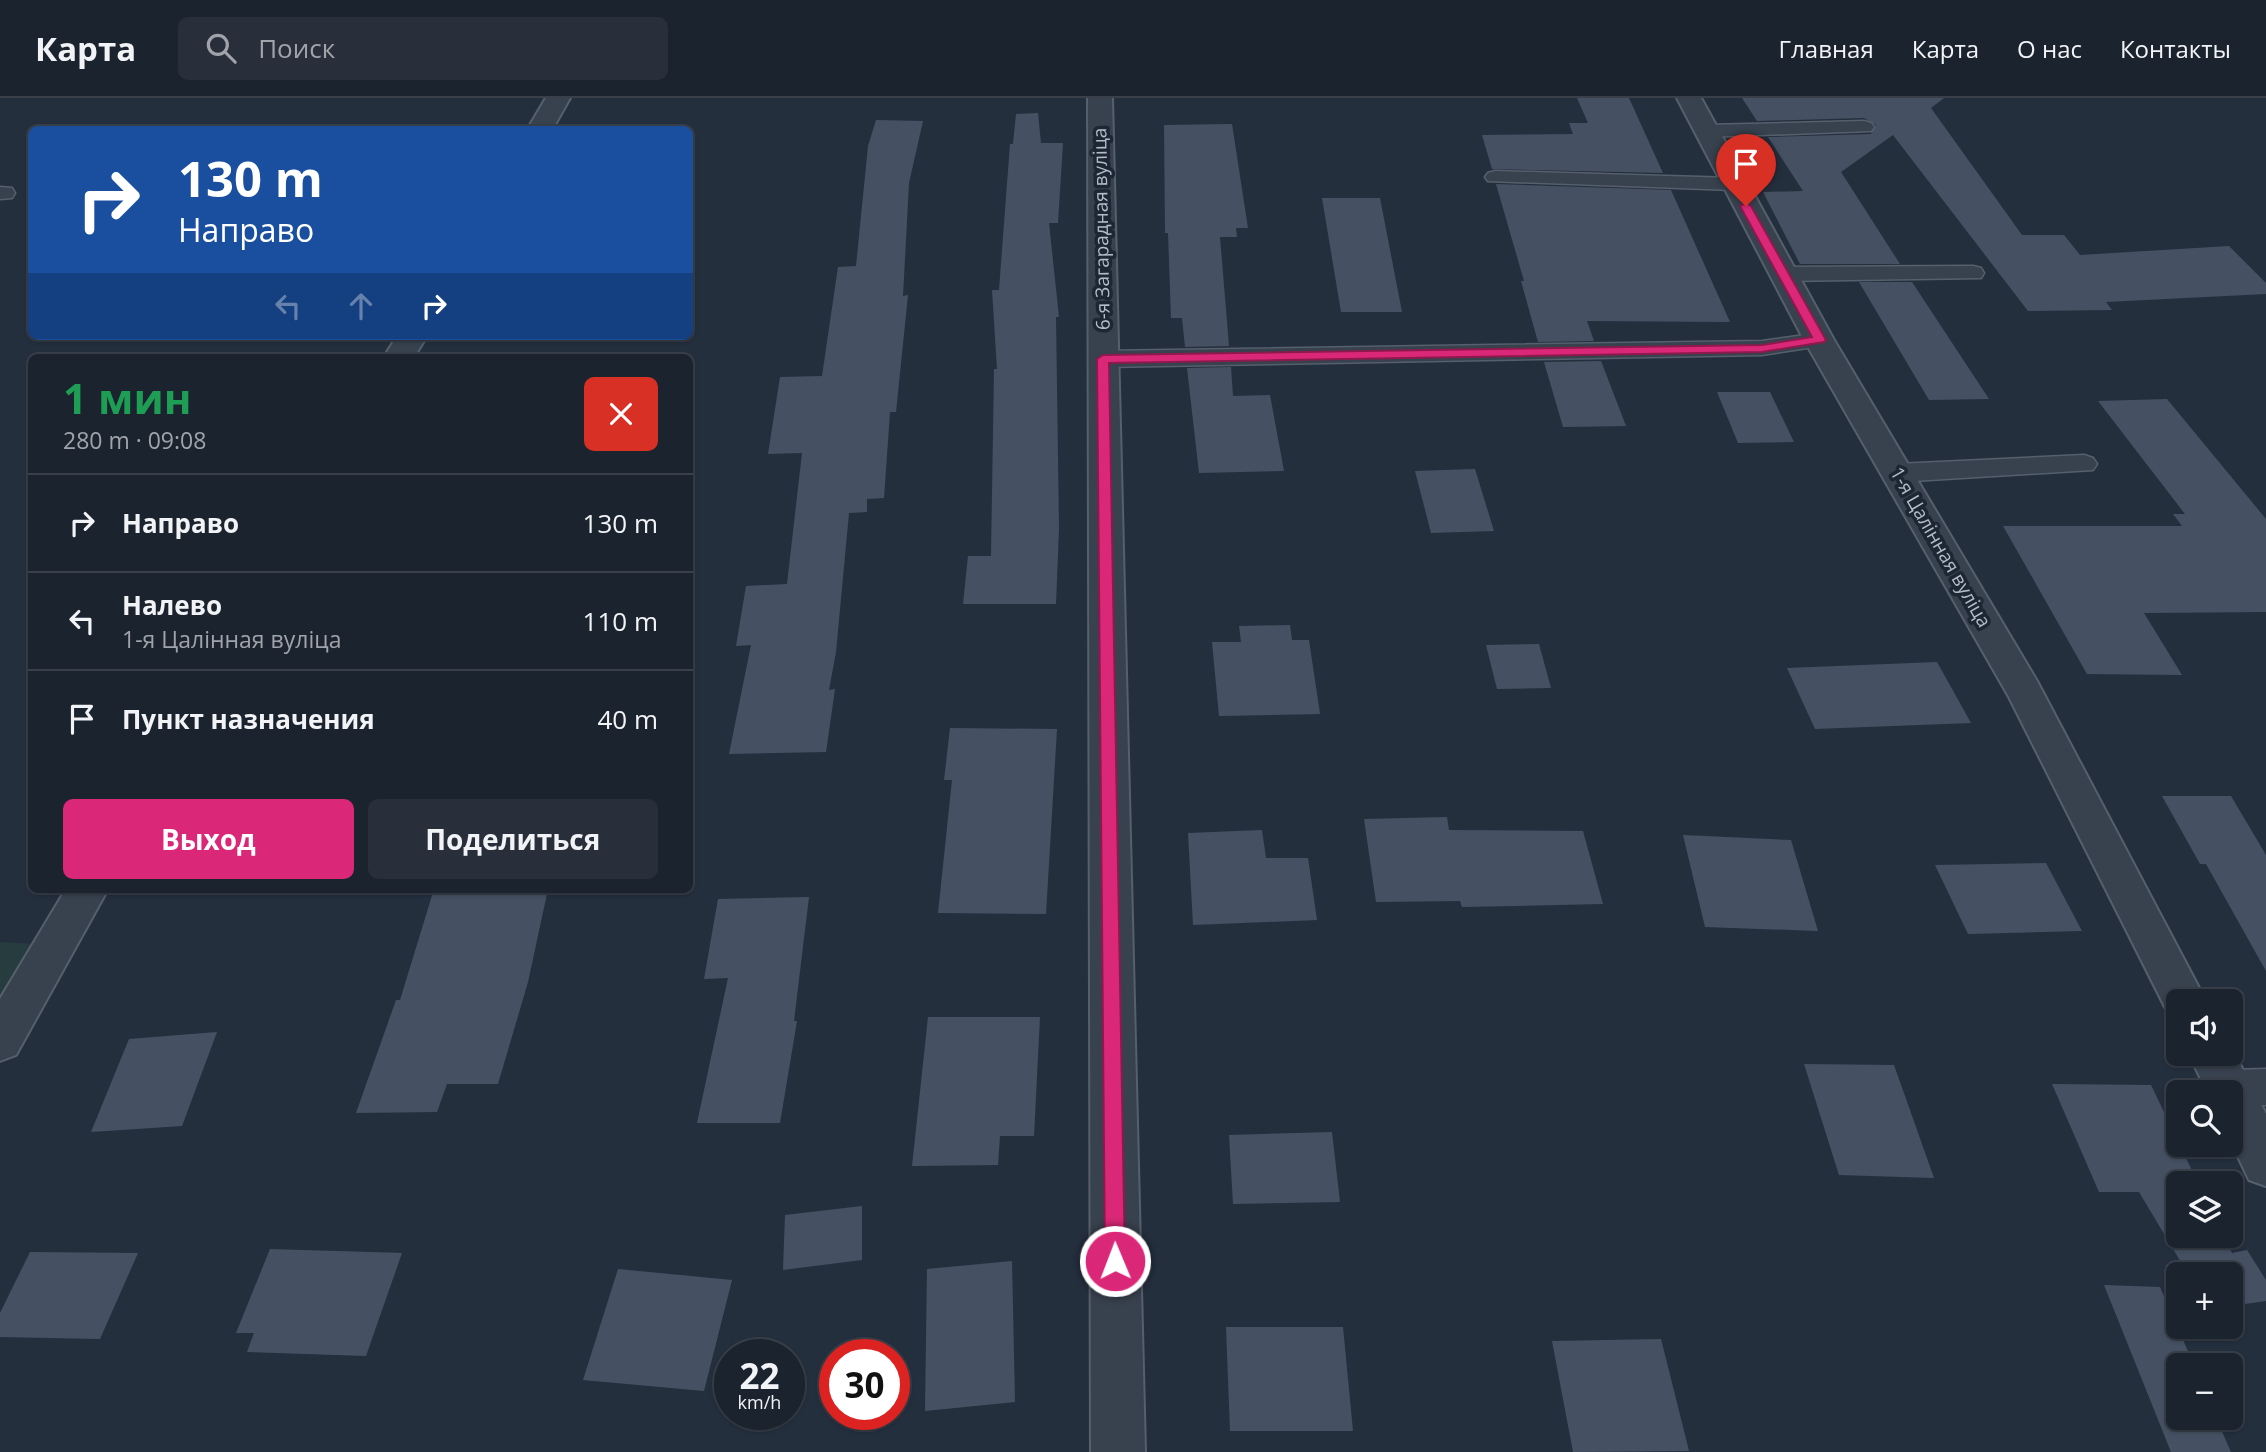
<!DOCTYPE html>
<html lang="ru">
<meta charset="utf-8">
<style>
:root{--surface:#1b232e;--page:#282f3a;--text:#f1f3f6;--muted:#a0a4aa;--line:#39404a;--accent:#db2777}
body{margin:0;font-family:"Open Sans",sans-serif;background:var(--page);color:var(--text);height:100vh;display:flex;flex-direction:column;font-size:26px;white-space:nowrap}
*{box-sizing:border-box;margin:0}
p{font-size:23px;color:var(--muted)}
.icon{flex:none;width:38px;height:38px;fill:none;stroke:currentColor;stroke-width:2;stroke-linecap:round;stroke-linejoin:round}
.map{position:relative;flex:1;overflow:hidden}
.drawer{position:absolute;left:28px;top:256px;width:665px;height:539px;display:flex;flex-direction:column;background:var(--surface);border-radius:10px;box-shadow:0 2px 5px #0004,0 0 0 2px var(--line)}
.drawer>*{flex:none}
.banner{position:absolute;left:28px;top:28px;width:665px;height:214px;border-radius:10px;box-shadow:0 2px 5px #0004,0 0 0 2px var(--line);background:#1a4fa0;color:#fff;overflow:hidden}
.fabs{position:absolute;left:2166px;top:891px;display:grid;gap:14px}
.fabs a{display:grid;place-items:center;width:77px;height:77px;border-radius:10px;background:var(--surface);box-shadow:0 2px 5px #0004,0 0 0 2px var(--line);font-size:35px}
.speed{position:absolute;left:714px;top:1241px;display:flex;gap:14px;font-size:35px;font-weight:700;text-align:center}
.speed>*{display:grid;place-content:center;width:91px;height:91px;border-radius:50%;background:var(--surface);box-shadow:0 2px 5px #0004,0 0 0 2px var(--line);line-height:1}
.speed small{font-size:18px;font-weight:400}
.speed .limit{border:10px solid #d22;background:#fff;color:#111}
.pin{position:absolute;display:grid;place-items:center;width:60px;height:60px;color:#fff;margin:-72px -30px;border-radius:50% 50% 50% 0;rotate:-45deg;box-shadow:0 0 7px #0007}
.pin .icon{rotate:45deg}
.me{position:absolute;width:77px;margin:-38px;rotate:359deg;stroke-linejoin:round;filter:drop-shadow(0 0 5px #0008)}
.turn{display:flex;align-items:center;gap:24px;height:147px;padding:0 35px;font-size:32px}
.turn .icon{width:91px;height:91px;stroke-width:2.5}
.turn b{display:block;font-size:49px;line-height:60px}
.lanes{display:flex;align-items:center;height:66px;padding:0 35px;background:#0003;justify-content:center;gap:35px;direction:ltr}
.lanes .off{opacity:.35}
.round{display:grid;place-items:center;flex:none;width:74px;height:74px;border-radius:10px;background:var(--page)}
.summary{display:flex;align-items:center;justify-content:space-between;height:119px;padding:0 35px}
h1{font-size:42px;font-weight:700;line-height:52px;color:#1e9e55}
.primary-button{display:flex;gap:14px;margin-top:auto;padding:14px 35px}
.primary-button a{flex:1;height:80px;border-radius:10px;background:var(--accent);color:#fff;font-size:28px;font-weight:700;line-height:80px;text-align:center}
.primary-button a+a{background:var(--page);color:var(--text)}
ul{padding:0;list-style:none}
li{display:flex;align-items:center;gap:21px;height:98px;padding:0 35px;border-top:2px solid var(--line)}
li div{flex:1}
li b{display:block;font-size:26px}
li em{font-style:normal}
header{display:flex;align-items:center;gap:42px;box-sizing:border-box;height:98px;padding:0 35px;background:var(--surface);border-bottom:2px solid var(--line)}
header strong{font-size:33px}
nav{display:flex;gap:38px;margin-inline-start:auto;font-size:24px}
.search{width:490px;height:63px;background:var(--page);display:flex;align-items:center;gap:18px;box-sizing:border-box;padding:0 24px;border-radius:10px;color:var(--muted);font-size:26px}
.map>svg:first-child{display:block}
.green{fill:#263c3f}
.building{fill:#455162}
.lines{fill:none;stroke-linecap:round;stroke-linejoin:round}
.service-casing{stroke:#565f6c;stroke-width:3}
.minor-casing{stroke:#565f6c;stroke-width:4}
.service{fill:#38414e;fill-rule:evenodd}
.minor{fill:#38414e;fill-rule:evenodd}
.route{fill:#db2777;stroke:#8e194d;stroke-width:2}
.labels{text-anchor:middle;stroke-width:7;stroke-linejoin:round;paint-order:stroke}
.street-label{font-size:19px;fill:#b4bcc9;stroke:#1d2633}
</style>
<header>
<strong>Карта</strong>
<div class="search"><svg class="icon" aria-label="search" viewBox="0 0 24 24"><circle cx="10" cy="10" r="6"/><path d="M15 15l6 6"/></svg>Поиск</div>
<nav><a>Главная</a><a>Карта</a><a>О нас</a><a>Контакты</a></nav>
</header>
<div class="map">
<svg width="2266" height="1354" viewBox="0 0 2266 1354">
<rect width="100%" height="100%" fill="#242f3e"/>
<path class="green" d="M0 844 36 846 0 905Z"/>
<g class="building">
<path d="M1577 0H1629L1663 75 1492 71 1482 37 1573 36 1569 25H1588Z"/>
<path d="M1742 0H1944L1931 10 2022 137H2064L2080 157 2229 148 2266 185V196L2106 204 2112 212 2028 213 1893 37 1841 74 1900 166H1800L1763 94 1803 93 1768 39 1871 36 1876 27 1864 20 1757 23Z"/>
<path d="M1038 15 1041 45H1063L1058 125H1049L1059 219H1056L1059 430 1056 506H963L968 458H991L994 271H997L992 192H999L1010 46H1013L1016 16Z"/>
<path d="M876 22 923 23 909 85 903 198 908 197 896 314H890L884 400 867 401V414L849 415 836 554 829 592 835 591 826 654 729 656 751 547 736 548 746 488 787 486 802 355 768 356 780 279 822 278 838 169 856 168 868 48Z"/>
<path d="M1232 26 1248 130H1236L1237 139H1220L1229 248 1185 249 1182 220H1171L1168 135H1165L1164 27Z"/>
<path d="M1496 86 1671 92 1730 224 1587 223 1594 243 1538 244 1521 183H1524Z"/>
<path d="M1322 100H1380L1402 214H1341Z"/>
<path d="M1859 184H1912L1989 301 1929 302Z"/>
<path d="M1601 263 1626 328 1563 329 1544 264Z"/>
<path d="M1231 269 1233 298 1270 297 1284 373 1199 375 1187 270Z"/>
<path d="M1717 294H1770L1794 344 1738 345Z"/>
<path d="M2167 301 2266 421V514L2144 515 2182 577 2087 576 2003 428H2182L2173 416H2185L2098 303Z"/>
<path d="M1475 371 1494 433 1431 435 1415 373Z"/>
<path d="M1290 527 1292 542H1309L1320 616 1219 618 1212 544H1241L1239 528Z"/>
<path d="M1539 546 1551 590 1497 591 1486 547Z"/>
<path d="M1937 564 1971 625 1815 631 1787 570Z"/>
<path d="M950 630 1057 631 1046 816 938 815 952 682H944Z"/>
<path d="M2162 698H2231L2266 757V873L2206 766H2200Z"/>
<path d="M1447 719 1449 732 1583 733 1603 806 1462 809 1460 803 1376 804 1364 721Z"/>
<path d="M1262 732 1266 760H1308L1317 822 1193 827 1188 735Z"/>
<path d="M1683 737 1791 742 1818 833 1705 829Z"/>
<path d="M2046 765 2082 833 1968 836 1935 767Z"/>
<path d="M434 791H548L528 884 498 986H447L437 1014 356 1015 396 902H400Z"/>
<path d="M809 799 794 923H797L780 1025H697L728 880 704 881 718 801Z"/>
<path d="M928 919H1040L1034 1038H1000L998 1067 912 1068Z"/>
<path d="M217 934 182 1028 91 1034 129 941Z"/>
<path d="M1804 966 1894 967 1934 1080 1839 1077Z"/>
<path d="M2052 986 2151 987 2198 1085H2179V1138H2223L2232 1155 2247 1152 2266 1182V1203L2231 1208V1176H2188L2139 1094H2099Z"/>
<path d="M1332 1034 1340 1104 1233 1106 1229 1037Z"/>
<path d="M862 1108V1162L783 1172 785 1117Z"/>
<path d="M270 1151 402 1155 366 1258 247 1254 254 1235H236Z"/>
<path d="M30 1154 138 1155 100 1241 0 1239V1215Z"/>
<path d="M1012 1163 1015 1304 925 1313 927 1171Z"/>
<path d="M618 1171 732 1182 704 1293 583 1282Z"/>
<path d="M2104 1187 2160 1189 2194 1267H2179V1320H2216L2231 1354H2171Z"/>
<path d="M1226 1229H1343L1353 1333H1230Z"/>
<path d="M1661 1241 1689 1353 1573 1354 1552 1243Z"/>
</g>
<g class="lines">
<defs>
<g id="service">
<path d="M1864 23 1871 25 1874 29 1871 33 1706 39 1699 37 1696 33 1699 29 1706 27Z"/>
<path d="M1495 73 1733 80 1740 82 1744 86 1740 90 1733 92 1488 83 1485 79 1488 75Z"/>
<path d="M0 89 12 90 15 95 12 100 0 101Z"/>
<path d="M1973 168 1981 170 1984 175 1981 180 1783 183 1775 181 1772 176 1775 171 1783 169Z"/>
<path d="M1819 235 1827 237 1831 242 1827 247 1762 257 1103 269 1094 266 1091 261 1094 256 1103 253 1762 243Z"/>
<path d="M2084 357 2093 360 2097 366 2093 372 1897 384 1888 381 1884 375 1888 369 1897 366Z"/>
<path d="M2266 971V1007L2231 1008V994H2212L2210 990 2216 977 2229 972Z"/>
</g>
<g id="minor">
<path d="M546 0H570L552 32H527Z"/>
<path d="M1088 0H1112L1145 1354H1091Z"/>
<path d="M1677 0H1701L1834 242 2037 583 2206 903H2179V921L2169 917 2009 599 1804 242Z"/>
<path d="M397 238H427L414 259H384Z"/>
<path d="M66 791H108L16 957 0 963V901Z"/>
<path d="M2231 949 2266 1016V1088L2249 1082 2231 1044V994H2207L2189 956H2231Z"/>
</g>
</defs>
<use href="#service" class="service-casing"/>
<use href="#minor" class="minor-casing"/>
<use href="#service" class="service"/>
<use href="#minor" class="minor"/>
</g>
<path class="route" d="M1746 105 1751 108 1826 242 1824 244 1762 254 1109 265 1125 1163 1122 1170 1115 1173 1108 1170 1105 1163 1097 261 1103 257 1762 247 1812 239 1740 108Z"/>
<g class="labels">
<g class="street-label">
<text transform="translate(1101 131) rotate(-91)" y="7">6-я Загарадная вуліца</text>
<text transform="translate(1941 449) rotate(60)" y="7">1-я Цалінная вуліца</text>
</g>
</g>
</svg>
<div class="fabs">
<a><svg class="icon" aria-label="sound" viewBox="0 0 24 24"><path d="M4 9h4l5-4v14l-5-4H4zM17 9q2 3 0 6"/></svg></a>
<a><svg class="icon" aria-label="search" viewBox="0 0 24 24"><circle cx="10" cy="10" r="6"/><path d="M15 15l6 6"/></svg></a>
<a><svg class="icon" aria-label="layers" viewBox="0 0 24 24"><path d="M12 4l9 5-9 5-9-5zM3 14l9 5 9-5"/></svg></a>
<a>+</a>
<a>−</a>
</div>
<div class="speed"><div>22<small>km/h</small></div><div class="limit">30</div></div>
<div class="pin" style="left:1746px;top:108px;background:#d93025"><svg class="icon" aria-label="arrive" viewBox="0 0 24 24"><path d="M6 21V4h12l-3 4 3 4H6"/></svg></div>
<svg class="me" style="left:1115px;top:1163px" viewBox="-20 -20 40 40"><circle r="17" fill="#db2777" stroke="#fff" stroke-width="3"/><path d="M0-11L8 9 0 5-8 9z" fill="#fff"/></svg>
<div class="banner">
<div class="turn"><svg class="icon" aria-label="right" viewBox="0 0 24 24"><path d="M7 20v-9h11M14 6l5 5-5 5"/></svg><div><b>130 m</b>Направо</div></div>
<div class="lanes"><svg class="icon off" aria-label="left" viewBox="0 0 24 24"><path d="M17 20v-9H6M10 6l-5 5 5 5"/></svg><svg class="icon off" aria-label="ahead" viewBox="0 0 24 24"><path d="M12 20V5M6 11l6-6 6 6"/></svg><svg class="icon" aria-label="right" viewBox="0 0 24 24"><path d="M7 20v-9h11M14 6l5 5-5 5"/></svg></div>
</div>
<section class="drawer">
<div class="summary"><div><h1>1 мин</h1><p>280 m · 09:08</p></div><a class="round" style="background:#d93025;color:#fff"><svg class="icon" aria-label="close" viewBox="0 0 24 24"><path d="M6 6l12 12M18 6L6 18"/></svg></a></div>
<ul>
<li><svg class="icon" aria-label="right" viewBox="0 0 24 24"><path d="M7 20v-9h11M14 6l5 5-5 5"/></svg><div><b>Направо</b></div><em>130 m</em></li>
<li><svg class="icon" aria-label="left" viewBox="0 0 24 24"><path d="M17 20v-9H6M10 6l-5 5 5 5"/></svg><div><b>Налево</b><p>1-я Цалінная вуліца</p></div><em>110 m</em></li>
<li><svg class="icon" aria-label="arrive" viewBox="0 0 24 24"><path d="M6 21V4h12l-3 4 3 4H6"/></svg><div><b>Пункт назначения</b></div><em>40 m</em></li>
</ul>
<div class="primary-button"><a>Выход</a><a>Поделиться</a></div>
</section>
</div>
